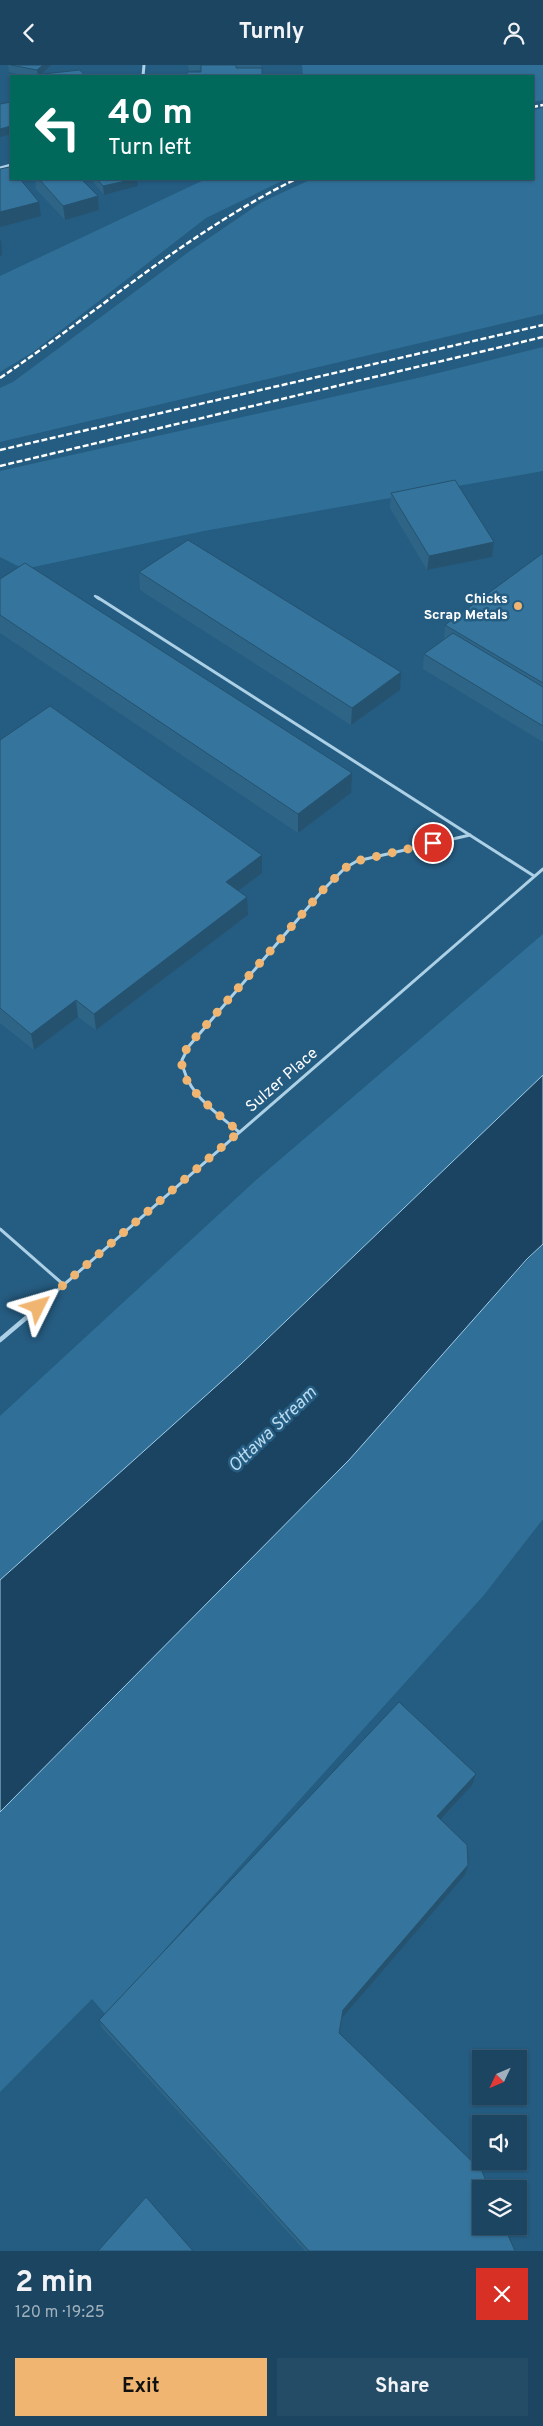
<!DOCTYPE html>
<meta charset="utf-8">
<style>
:root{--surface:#1c4561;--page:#254c67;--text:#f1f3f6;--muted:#a0b1bd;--line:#3a5d76;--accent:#f0b671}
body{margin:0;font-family:Overpass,sans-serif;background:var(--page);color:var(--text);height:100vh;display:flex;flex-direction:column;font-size:19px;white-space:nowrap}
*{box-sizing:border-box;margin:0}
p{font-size:16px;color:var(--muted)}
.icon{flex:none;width:28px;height:28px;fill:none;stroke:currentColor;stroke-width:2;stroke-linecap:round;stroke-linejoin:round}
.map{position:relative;height:2186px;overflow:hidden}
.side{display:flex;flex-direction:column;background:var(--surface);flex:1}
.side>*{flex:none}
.banner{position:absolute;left:10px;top:10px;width:524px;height:105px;border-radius:0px;box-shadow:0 1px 4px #0004,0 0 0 1px var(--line);background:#00695c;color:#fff;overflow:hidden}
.needle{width:32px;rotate:226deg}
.tools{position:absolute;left:472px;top:1985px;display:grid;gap:10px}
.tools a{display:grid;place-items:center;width:55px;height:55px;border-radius:0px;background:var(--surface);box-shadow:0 1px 4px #0004,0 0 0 1px var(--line);font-size:25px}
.pin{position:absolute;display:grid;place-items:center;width:42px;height:42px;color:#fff;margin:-21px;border:2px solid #fff;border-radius:50%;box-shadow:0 1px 5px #0007}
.me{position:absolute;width:55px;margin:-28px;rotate:50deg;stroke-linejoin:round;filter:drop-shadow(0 0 4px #0008)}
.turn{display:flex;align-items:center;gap:18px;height:105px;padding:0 15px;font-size:22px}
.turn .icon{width:65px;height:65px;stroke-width:2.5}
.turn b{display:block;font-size:35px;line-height:42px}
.round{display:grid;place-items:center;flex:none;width:52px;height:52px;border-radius:0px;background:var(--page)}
.summary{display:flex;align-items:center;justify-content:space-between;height:85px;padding:0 15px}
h1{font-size:30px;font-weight:700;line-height:38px}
.button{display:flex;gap:10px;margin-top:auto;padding:10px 15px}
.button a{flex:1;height:58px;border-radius:0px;background:var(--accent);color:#111;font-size:20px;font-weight:700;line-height:58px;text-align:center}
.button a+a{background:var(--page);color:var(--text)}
header{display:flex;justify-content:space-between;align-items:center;height:65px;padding:0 15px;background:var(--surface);font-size:22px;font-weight:700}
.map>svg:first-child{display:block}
.green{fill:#307098}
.water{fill:#1a4461;stroke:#a1cde7}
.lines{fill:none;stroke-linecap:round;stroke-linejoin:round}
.lane-far2{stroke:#acd0e6;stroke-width:2.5}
.lane-far1{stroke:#acd0e6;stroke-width:3}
.lane{stroke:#acd0e6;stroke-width:4.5}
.street{stroke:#acd0e6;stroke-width:3}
.rail{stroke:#fff;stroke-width:2.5;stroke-dasharray:6 2.5;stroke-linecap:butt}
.wall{fill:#2e6587}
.shaded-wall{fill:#25526e}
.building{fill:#35759d;stroke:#25526e}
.route{stroke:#f0b671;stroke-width:9;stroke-dasharray:0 16.2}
.poi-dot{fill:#f0b671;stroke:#255c81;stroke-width:2}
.labels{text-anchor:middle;stroke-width:5;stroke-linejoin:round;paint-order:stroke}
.far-poi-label{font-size:14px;font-weight:bold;fill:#fff;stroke:#255c81;text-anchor:end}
.street-label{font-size:16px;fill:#fff;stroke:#255c81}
.water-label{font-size:18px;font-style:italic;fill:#b8daee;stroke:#255c81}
</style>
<header><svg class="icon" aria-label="back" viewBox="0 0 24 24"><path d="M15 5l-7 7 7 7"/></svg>Turnly<svg class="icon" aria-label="person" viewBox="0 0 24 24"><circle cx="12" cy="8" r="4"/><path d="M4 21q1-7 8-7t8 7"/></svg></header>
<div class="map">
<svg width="543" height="2186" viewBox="0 0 543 2186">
<rect width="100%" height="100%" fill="#255c81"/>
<g class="green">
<path d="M302 0H543V35L533 37 532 11H303Z"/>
<path d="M543 43V249L0 377V323L13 317 190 186 262 137 312 114H532L533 45Z"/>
<path d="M206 114H286L206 153 33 287 0 307V211Z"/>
<path d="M543 282V406L204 466 24 504 0 492V406L422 312Z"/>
<path d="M543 869V1010L241 1299 0 1515V1351L255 1116Z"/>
<path d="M543 1179V1454L484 1530 106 1950 92 1934 0 2027V1747L116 1631Z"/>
</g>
<path class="water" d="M543 1010V1179L527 1194 349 1395 0 1747V1515L241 1299Z"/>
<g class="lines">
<path class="lane-far2" d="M95 531 99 534"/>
<g class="lane-far1">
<path d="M97 532 534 811"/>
<path d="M239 1067C216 1047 185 1028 182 995L189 981 323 825 345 803 357 796 470 770"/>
<path d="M0 1164 64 1220"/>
<path d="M37 1243 543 804"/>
</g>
<path class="lane" d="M0 1275 39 1242"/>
<g class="street">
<path d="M143 11 144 0"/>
<path d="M0 103 11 100"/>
</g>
<g class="rail">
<path d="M532 42 543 40"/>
<path d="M0 313C99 246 188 167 296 114"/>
<path d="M0 385 543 260"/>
<path d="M0 401 543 272"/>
</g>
</g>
<g class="wall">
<path d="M8 0H51L42 9 26 11 9 7Z"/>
<path d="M188 0H261L262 11 201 7V5L189 6Z"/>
<path d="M35 114H81L98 131 99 145 65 155 36 124Z"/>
<path d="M91 114H137L138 121 104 130Z"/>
<path d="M391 428 494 477 492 492 427 505 390 443Z"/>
<path d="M543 488V677L423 604 424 589 444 575 445 560Z"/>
<path d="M139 507 400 625 351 660 140 525Z"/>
<path d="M0 514 351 728 298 768 0 568Z"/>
<path d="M0 675 262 808 238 826 248 850 96 965 78 952 34 985 0 958Z"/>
<path d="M472 1720 441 1755 468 1800 465 1810 342 1953 339 1968 515 2186H305L102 1963 99 1955Z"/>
</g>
<g class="shaded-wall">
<path d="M43 0H51L40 11H38L37 5Z"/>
<path d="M11 61V69L0 72V64Z"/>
<path d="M135 114H137L138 121 104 130 103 121Z"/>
<path d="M98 131 99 145 65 155 63 141Z"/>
<path d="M39 137 41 151 0 162V147Z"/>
<path d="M1 175 2 190 0 191V176Z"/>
<path d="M494 477 492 492 427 505 429 491Z"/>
<path d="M401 607 400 625 351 660 352 643Z"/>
<path d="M352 708 351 728 298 768V749Z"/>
<path d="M262 790V808L226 835V817Z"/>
<path d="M247 832 248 850 96 965 94 949Z"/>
<path d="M76 935 78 952 34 985 31 969Z"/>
<path d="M476 1709 472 1720 434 1762 437 1751Z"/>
<path d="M468 1800 465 1810 342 1953 343 1945Z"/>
</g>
<g class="building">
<path d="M11 0H43L37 5Z"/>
<path d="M201 0H236V3H262V11H187V7H201Z"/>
<path d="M80 5 85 11H25Z"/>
<path d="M11 37V61L0 64V39Z"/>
<path d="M9 102 11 104V114H20L39 137 0 147V104Z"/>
<path d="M39 114H81L98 131 63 141Z"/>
<path d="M97 114H135L103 121Z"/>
<path d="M455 415 494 477 429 491 391 428Z"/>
<path d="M188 475 401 607 352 643 139 507Z"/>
<path d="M543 488V618L445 560Z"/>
<path d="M25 498 352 708 298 749 0 550V514Z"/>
<path d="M453 568 543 622V661L424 589Z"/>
<path d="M50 641 262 790 226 817 247 832 94 949 76 935 31 969 0 943V675Z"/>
<path d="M399 1637 476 1709 437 1751 467 1780 468 1800 343 1945 339 1968 482 2106 489 2124H481V2161H504L515 2186H309L99 1955Z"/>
<path d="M146 2132 193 2186H98Z"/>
</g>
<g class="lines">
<path class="route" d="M38 1242 239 1067C221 1050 179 1023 182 995 183 991 186 985 188 981L323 825 345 803 357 796 433 778"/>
</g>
<circle class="poi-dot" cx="518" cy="541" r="5"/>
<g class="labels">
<g class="far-poi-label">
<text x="508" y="538">Chicks<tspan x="508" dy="16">Scrap Metals</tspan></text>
</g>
<g class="street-label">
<text transform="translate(281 1014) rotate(-41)" y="6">Sulzer Place</text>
</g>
<g class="water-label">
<text transform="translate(272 1364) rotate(-44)" y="6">Ottawa Stream</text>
</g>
</g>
</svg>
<div class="tools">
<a><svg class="needle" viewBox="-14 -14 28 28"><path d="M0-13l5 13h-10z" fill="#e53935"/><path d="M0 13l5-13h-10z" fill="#a0b1bd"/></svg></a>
<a><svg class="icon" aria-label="sound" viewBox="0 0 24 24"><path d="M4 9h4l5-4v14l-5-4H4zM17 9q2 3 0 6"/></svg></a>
<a><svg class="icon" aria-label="layers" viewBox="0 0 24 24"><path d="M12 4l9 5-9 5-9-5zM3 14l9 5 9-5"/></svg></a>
</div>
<div class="pin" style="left:433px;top:778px;background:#d93025"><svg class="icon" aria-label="arrive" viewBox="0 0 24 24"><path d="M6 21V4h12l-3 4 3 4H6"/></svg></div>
<svg class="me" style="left:38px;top:1242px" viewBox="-20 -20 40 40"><path d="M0-17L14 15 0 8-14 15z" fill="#f0b671" stroke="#fff" stroke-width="4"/></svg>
<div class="banner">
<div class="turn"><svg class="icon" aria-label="left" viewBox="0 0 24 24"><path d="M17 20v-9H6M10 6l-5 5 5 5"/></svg><div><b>40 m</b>Turn left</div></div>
</div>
</div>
<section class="side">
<div class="summary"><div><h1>2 min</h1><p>120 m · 19:25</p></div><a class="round" style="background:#d93025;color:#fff"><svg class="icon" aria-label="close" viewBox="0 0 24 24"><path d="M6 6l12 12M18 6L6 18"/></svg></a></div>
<div class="button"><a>Exit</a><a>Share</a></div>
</section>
